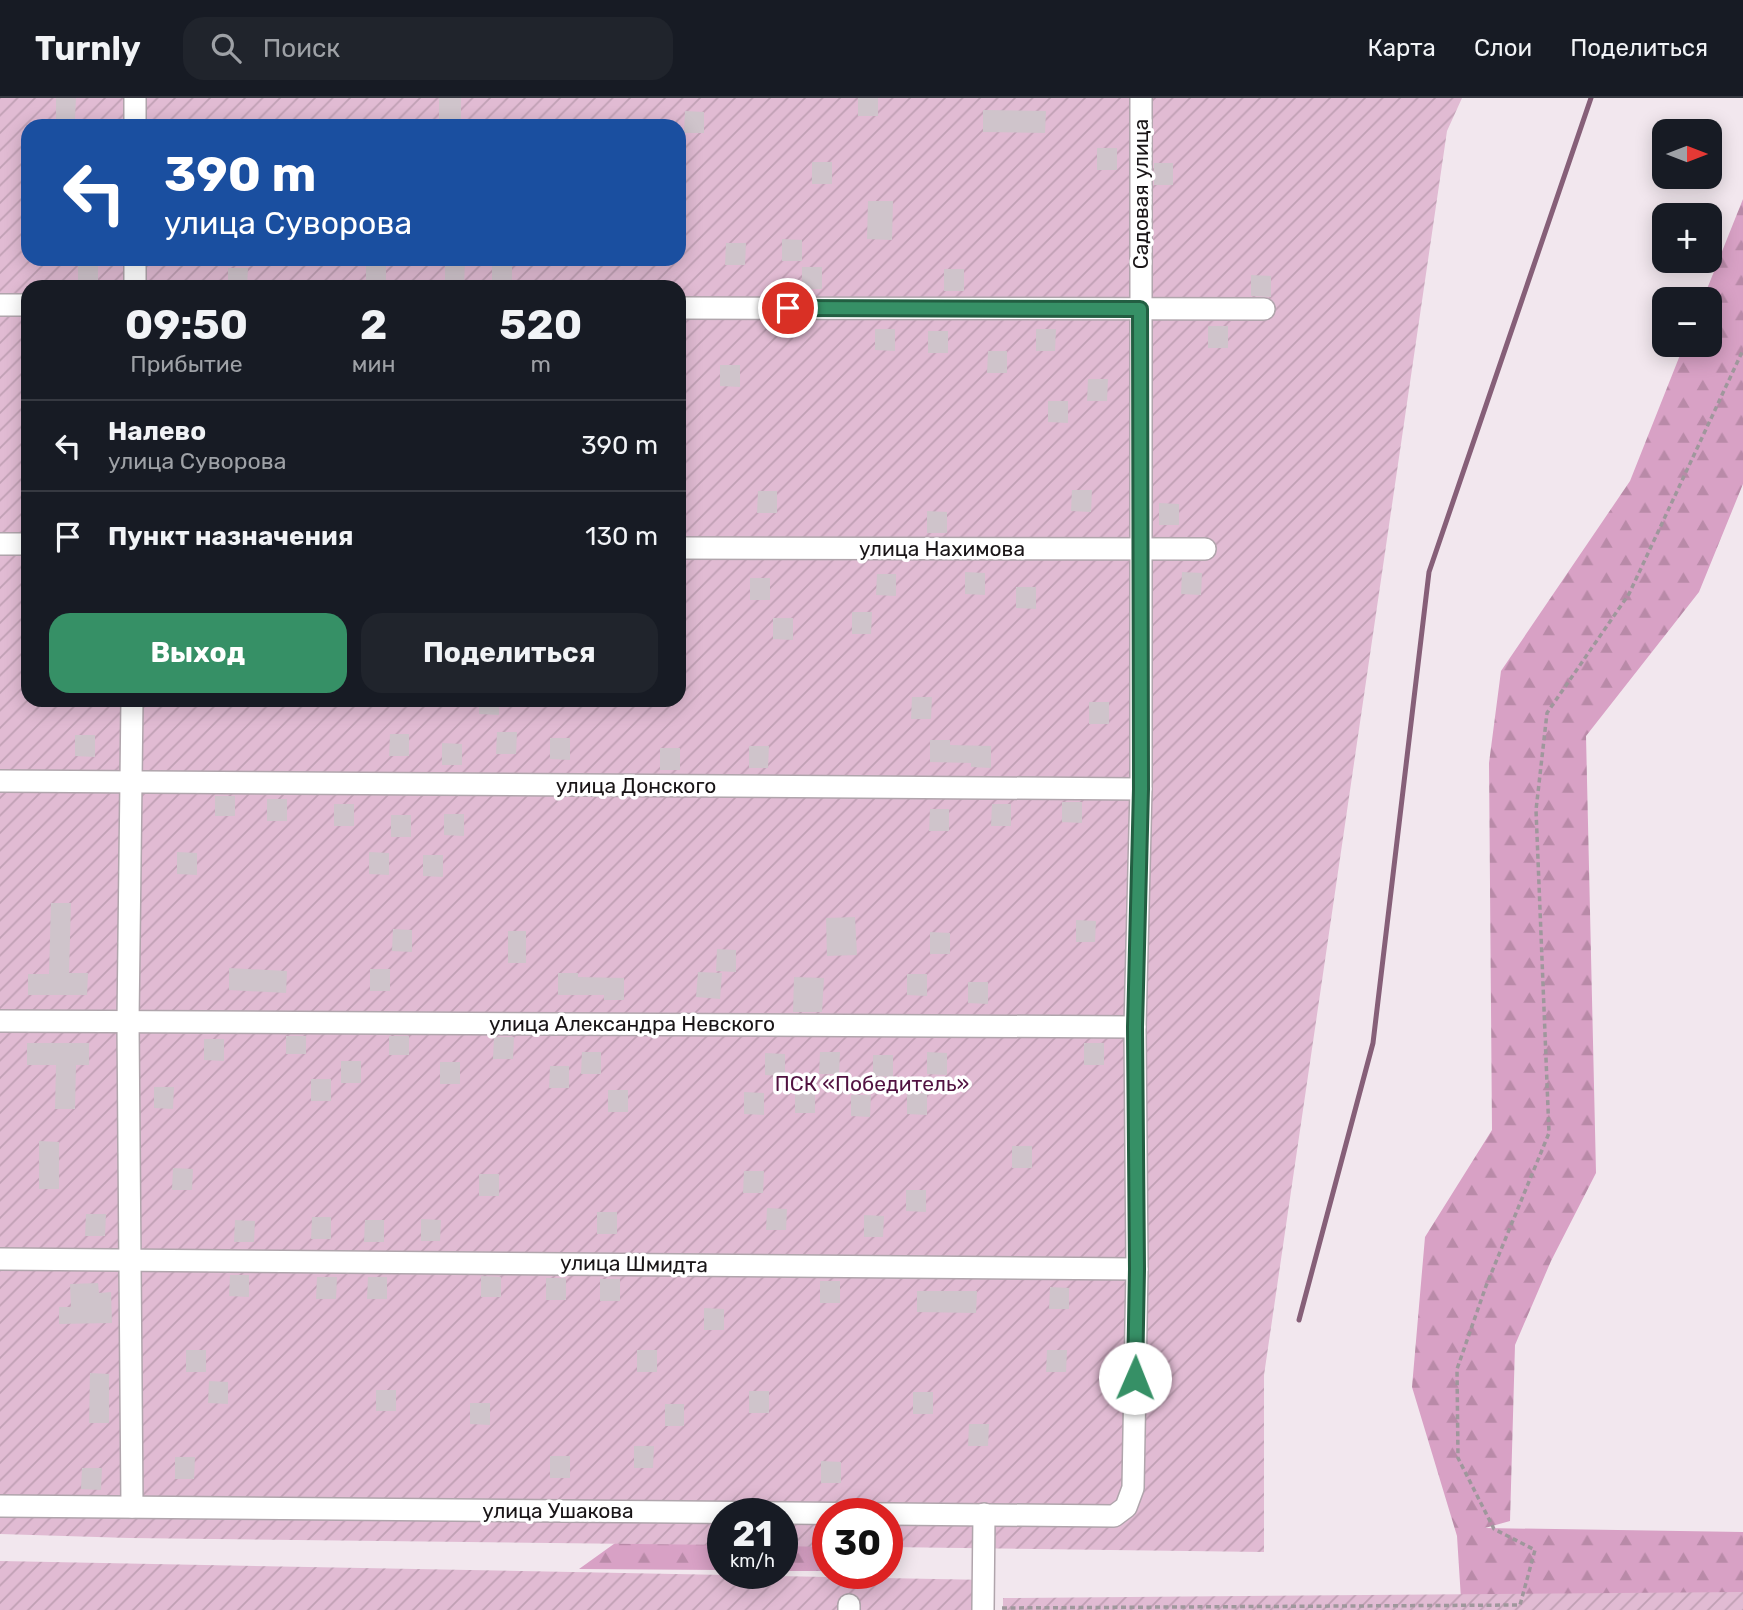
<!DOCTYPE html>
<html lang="ru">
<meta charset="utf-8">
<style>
:root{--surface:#171b24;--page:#20242c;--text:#f1f3f6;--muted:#9ea1a6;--line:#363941;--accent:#369066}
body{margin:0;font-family:Rubik,sans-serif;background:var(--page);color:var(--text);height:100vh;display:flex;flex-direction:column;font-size:26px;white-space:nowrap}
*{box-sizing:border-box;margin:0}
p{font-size:23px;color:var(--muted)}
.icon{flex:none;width:38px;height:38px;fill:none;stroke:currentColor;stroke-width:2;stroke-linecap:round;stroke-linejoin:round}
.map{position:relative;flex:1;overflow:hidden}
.details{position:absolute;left:21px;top:182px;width:665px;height:427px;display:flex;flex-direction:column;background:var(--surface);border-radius:21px;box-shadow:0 4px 18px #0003}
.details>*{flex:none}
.top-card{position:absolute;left:21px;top:21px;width:665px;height:147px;border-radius:21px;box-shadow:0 4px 18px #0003;background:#1a4fa0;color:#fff;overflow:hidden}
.needle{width:46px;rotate:90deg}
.fabs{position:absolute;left:1652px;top:21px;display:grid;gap:14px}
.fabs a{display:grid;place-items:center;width:70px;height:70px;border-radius:14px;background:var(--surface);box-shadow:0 4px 18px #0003;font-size:35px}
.speed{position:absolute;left:707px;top:1400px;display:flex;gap:14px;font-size:35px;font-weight:700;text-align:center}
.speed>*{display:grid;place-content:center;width:91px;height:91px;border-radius:50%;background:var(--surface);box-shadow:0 4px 18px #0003;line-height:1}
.speed small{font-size:18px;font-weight:400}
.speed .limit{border:10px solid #d22;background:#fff;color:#111}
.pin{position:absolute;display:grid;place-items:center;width:60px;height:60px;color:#fff;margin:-30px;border:4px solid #fff;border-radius:50%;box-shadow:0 2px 7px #0007}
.me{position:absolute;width:77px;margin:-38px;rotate:1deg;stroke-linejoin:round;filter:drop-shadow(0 0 5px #0008)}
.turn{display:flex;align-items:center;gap:24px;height:147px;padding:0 28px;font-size:32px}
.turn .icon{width:91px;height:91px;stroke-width:2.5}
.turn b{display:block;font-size:49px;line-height:60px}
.eta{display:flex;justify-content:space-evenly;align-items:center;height:119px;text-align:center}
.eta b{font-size:42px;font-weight:700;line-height:49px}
.cta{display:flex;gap:14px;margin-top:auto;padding:14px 28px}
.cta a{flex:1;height:80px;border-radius:21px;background:var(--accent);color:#fff;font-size:28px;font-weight:700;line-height:80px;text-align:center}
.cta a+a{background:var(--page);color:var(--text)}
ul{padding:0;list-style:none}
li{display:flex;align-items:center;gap:21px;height:91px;padding:0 28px;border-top:2px solid var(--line)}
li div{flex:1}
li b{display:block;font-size:26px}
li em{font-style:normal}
header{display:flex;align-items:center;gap:42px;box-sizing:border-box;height:98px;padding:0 35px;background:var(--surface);border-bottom:2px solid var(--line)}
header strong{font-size:33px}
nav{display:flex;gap:38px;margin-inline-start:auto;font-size:24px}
.search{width:490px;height:63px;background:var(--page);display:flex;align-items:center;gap:18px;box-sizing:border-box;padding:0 24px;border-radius:21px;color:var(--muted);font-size:26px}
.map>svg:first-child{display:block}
.forest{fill:url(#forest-firs)}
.garden{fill:url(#garden-furrows);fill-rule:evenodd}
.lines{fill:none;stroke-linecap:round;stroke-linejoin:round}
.stream{stroke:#865f78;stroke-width:5}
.building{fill:#cfc4cb}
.street-casing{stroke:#b0a5ac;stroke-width:24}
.path{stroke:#9f979c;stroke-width:3.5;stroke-dasharray:5 3.5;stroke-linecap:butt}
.street{stroke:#fff;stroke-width:21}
.route-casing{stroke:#235e42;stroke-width:18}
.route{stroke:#369066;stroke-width:12}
.labels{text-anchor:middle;stroke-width:7;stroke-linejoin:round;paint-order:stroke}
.street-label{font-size:21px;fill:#191517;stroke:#fff}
.park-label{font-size:21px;fill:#511241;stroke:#fff}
</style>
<header>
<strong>Turnly</strong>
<div class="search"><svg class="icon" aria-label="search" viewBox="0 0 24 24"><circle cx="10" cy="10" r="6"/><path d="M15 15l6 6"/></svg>Поиск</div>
<nav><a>Карта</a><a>Слои</a><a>Поделиться</a></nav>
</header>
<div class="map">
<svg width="1743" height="1512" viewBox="0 0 1743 1512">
<defs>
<pattern id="forest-firs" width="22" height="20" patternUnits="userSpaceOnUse" patternTransform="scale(1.75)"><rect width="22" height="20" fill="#d8a1c5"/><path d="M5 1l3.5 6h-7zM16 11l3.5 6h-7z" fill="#b98aa8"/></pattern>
<pattern id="garden-furrows" width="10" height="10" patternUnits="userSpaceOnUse" patternTransform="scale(1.75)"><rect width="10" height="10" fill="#e1bbd3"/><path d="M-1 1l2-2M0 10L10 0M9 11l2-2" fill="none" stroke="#c0a0b4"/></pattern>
</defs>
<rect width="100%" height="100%" fill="#f2e7ee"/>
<g class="forest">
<path d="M1743 101V386L1699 494 1586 638 1596 1075 1551 1163 1515 1247 1510 1423 1485 1430 1743 1434V1498L1461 1501 1457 1438 1412 1289 1425 1139 1492 1032 1489 665 1501 573 1630 383 1684 247H1710V201H1703Z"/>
<path d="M625 1438 723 1440V1472L579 1471Z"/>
<rect x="782" y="1441" width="46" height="32"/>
</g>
<g class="garden">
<path d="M0 0H1462L1447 33 1264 1277V1454L887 1449V1416H828V1449L782 1448V1416H723V1447L129 1440 0 1436ZM28 28H679V161H28ZM28 189H679V602H28Z"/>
<path d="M0 1463 989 1482V1512H0Z"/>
<path d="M1743 1494V1512H1003V1500Z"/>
</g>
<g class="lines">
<path class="stream" d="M1299 1222 1373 945 1429 474 1591 0"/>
</g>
<g class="building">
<path d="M56 0H76L75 21H56Z"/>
<rect x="439" y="0" width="22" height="28"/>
<rect x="858" y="0" width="20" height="18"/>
<path d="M983 12 1046 13 1045 35 983 34Z"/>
<path d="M685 13 704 14V35H684Z"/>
<rect x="1097" y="50" width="20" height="22"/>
<rect x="812" y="64" width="20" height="22"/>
<rect x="1154" y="65" width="19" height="22"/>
<path d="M868 103H893L892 142 867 141Z"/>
<path d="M782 141 802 142V163H782Z"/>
<path d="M726 145H746L745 167H725Z"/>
<rect x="366" y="161" width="20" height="21"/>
<path d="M78 164H98V186L78 185Z"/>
<path d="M445 164 465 165 464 186H445Z"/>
<rect x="492" y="166" width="20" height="22"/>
<rect x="802" y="169" width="20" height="22"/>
<path d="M228 170H248L247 189H228Z"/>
<rect x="944" y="171" width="20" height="22"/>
<path d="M1251 177 1271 178V199L1251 198Z"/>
<rect x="1208" y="228" width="20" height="22"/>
<path d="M875 231H895V253L875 252Z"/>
<path d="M1036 231H1056L1055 253H1036Z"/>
<rect x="928" y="233" width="20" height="22"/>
<path d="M988 253H1007V275H987Z"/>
<path d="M720 267H740V289L720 288Z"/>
<path d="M1088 281H1108L1107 303H1087Z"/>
<path d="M1048 303H1068V325L1048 324Z"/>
<path d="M1072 392H1092L1091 414 1071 413Z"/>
<path d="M758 393H777V415H757Z"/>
<path d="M1159 405 1179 406V427H1159Z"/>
<path d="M927 413 947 414V435H927Z"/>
<path d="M965 474 985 475V497L965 496Z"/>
<path d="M1182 474 1202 475 1201 497 1181 496Z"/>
<path d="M877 476H896V498L876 497Z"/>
<rect x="750" y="480" width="20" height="22"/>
<path d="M1016 489H1036V511L1016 510Z"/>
<path d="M852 514H872L871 536H852Z"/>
<path d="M773 520H793V542L773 541Z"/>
<path d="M912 599H932L931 621H911Z"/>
<path d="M479 602H499V617L479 616Z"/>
<rect x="1089" y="604" width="20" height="22"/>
<path d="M497 634H517L516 656H496Z"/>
<path d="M390 636H409V658H389Z"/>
<path d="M75 637H95V659L75 658Z"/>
<path d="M550 640H570V662L550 661Z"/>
<path d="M930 642H950V647L991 648V670L971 669V665L930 664Z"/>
<path d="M442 645 462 646V667H442Z"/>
<path d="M749 648H769L768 670H749Z"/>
<rect x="660" y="650" width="20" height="22"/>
<rect x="215" y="698" width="20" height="20"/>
<rect x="267" y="701" width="20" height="22"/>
<path d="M1062 704H1082V725L1062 724Z"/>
<rect x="334" y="706" width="20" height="22"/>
<path d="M992 706H1011V728H991Z"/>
<path d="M930 711H949V733H929Z"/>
<path d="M444 716H464V738L444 737Z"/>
<rect x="391" y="717" width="20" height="22"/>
<path d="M177 754 197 755V777L177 776Z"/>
<path d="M369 754 389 755V777L369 776Z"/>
<path d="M423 757H443V779L423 778Z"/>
<path d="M51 805H71L69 875H88L87 897H28V876H49Z"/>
<path d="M855 819 857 857 827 858 826 820Z"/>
<path d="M1076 822 1096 823 1095 844H1076Z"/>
<path d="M393 831 412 832V854L392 853Z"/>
<rect x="508" y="833" width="18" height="32"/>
<path d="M930 834 950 835V856H930Z"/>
<path d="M717 851 736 852V874L716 873Z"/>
<path d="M229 870 287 873 286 895 229 892Z"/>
<rect x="370" y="871" width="20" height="22"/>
<path d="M698 874 722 875 720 901 696 899Z"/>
<path d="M558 875H578V879L624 880V902H604V897H558Z"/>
<path d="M907 876H927V898L907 897Z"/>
<path d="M794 879 824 880 822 914H793Z"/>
<path d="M968 884H988V906L968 905Z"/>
<rect x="286" y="938" width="20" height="18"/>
<rect x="389" y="938" width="20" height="19"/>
<path d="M494 939H514L513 961H493Z"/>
<path d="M204 941H224V963L204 962Z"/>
<path d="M27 945H89V967H76L75 1011H55L56 967H27Z"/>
<rect x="1084" y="945" width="20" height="22"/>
<path d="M582 954H601V976H581Z"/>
<path d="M820 954H840L839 976H819Z"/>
<path d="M927 954 947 955V977L927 976Z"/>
<path d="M765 955 785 956V978L765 977Z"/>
<path d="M873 957H893V979L873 978Z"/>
<rect x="341" y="963" width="20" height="22"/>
<rect x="440" y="964" width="20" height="22"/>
<path d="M550 968H569V990H549Z"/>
<rect x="311" y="981" width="20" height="22"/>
<path d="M154 989H174L173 1011 154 1010Z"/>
<rect x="608" y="992" width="20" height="22"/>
<path d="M795 993 815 994V1015H795Z"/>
<path d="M744 994 764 995V1017L744 1016Z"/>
<path d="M907 994 927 995V1017L907 1016Z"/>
<path d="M851 997H871L870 1019 851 1018Z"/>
<path d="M39 1043 59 1044V1091H39Z"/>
<rect x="1012" y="1048" width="20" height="22"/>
<path d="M173 1070 193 1071 192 1092H172Z"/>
<path d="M744 1073H764L763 1095H743Z"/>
<rect x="479" y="1076" width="20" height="22"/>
<path d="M906 1092H926V1114L906 1113Z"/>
<path d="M767 1110 787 1111 786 1132H766Z"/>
<rect x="597" y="1114" width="20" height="22"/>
<path d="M86 1116H106L105 1138H85Z"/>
<path d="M864 1117 884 1118 883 1139H864Z"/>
<path d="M312 1119H331V1141H311Z"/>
<path d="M421 1121 441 1122 440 1143H421Z"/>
<path d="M235 1122 255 1123 254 1144H234Z"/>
<path d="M365 1122H384V1144H364Z"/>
<path d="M230 1177H249V1199L229 1198Z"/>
<path d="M481 1178 501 1179V1199H481Z"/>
<path d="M317 1179H337L336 1201H316Z"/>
<path d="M368 1179H387V1201H367Z"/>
<rect x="546" y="1180" width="20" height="22"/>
<rect x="600" y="1181" width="20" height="22"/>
<rect x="820" y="1183" width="20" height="22"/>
<path d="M98 1185 99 1195 111 1194 112 1225 59 1226V1209H71L70 1186Z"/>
<path d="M1050 1189 1069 1190V1211H1049Z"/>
<path d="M917 1193H977L976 1215 917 1214Z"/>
<path d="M704 1210 724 1211V1232H704Z"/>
<rect x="186" y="1252" width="20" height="22"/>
<rect x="637" y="1252" width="20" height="22"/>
<path d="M1047 1252H1067L1066 1274H1046Z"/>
<path d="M90 1275 109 1276V1325H89Z"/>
<path d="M209 1283 228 1284V1306L208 1305Z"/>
<rect x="376" y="1292" width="20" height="21"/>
<rect x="749" y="1293" width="20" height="22"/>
<rect x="913" y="1294" width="20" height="22"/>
<path d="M470 1305H490V1327L470 1326Z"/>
<rect x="665" y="1306" width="19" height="22"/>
<path d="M969 1326H989L988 1348H968Z"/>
<path d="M634 1348H654L653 1370H634Z"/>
<rect x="550" y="1358" width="20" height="22"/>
<path d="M175 1359H195L194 1381H175Z"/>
<path d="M821 1363 841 1364V1385H821Z"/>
<path d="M82 1370H102L101 1392 81 1391Z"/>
</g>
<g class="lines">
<defs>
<g id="street">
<path d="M135 28V0"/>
<path d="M135 189V161"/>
<path d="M0 207H28"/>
<path d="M679 210 1264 211"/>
<path d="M0 446H28"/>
<path d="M679 450 1205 451"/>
<path d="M0 683 1141 691"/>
<path d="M0 923 1135 929"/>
<path d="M0 1161 1137 1171"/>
<path d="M0 1408 1114 1418 1126 1409 1133 1390 1137 1171 1135 929 1141 691V0"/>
<path d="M132 1409 128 924 132 602"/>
<path d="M849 1507V1512"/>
<path d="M983 1512 984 1416"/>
</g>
</defs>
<use href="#street" class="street-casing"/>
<path class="path" d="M1002 1510 1520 1507 1535 1452 1494 1431 1458 1360 1457 1271 1486 1188 1549 1035 1536 712 1547 615 1629 496 1743 252"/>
<use href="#street" class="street"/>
</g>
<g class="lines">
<defs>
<path id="route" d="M788 210 1140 211 1141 691 1135 929 1137 1171 1135 1280"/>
</defs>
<use href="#route" class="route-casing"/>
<use href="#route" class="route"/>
</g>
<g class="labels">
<g class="street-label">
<text transform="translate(1141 96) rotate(-90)" y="7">Садовая улица</text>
<text x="942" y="458">улица Нахимова</text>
<text x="636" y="695">улица Донского</text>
<text x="632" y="933">улица Александра Невского</text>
<text transform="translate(634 1166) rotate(1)" y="7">улица Шмидта</text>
<text x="558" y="1420">улица Ушакова</text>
</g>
<g class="park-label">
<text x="872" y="993">ПСК «Победитель»</text>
</g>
</g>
</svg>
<div class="fabs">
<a><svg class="needle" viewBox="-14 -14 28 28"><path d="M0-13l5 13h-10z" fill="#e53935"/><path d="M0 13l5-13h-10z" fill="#9ea1a6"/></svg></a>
<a>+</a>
<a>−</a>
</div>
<div class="speed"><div>21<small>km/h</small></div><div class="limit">30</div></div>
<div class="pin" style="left:788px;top:210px;background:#d93025"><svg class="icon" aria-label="arrive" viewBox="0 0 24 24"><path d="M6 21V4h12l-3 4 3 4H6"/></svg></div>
<svg class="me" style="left:1135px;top:1280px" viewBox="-20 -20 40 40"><circle r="19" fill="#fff"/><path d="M0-13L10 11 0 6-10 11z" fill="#369066"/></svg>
<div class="top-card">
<div class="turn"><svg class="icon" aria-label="left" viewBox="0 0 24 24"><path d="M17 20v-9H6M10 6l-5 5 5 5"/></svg><div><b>390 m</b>улица Суворова</div></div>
</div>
<section class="details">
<div class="eta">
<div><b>09:50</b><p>Прибытие</p></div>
<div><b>2</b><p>мин</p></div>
<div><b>520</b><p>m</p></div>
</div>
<ul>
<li><svg class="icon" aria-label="left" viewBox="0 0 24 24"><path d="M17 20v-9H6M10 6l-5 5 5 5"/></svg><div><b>Налево</b><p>улица Суворова</p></div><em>390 m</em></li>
<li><svg class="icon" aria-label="arrive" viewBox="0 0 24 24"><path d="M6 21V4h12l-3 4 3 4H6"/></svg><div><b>Пункт назначения</b></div><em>130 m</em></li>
</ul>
<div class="cta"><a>Выход</a><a>Поделиться</a></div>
</section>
</div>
